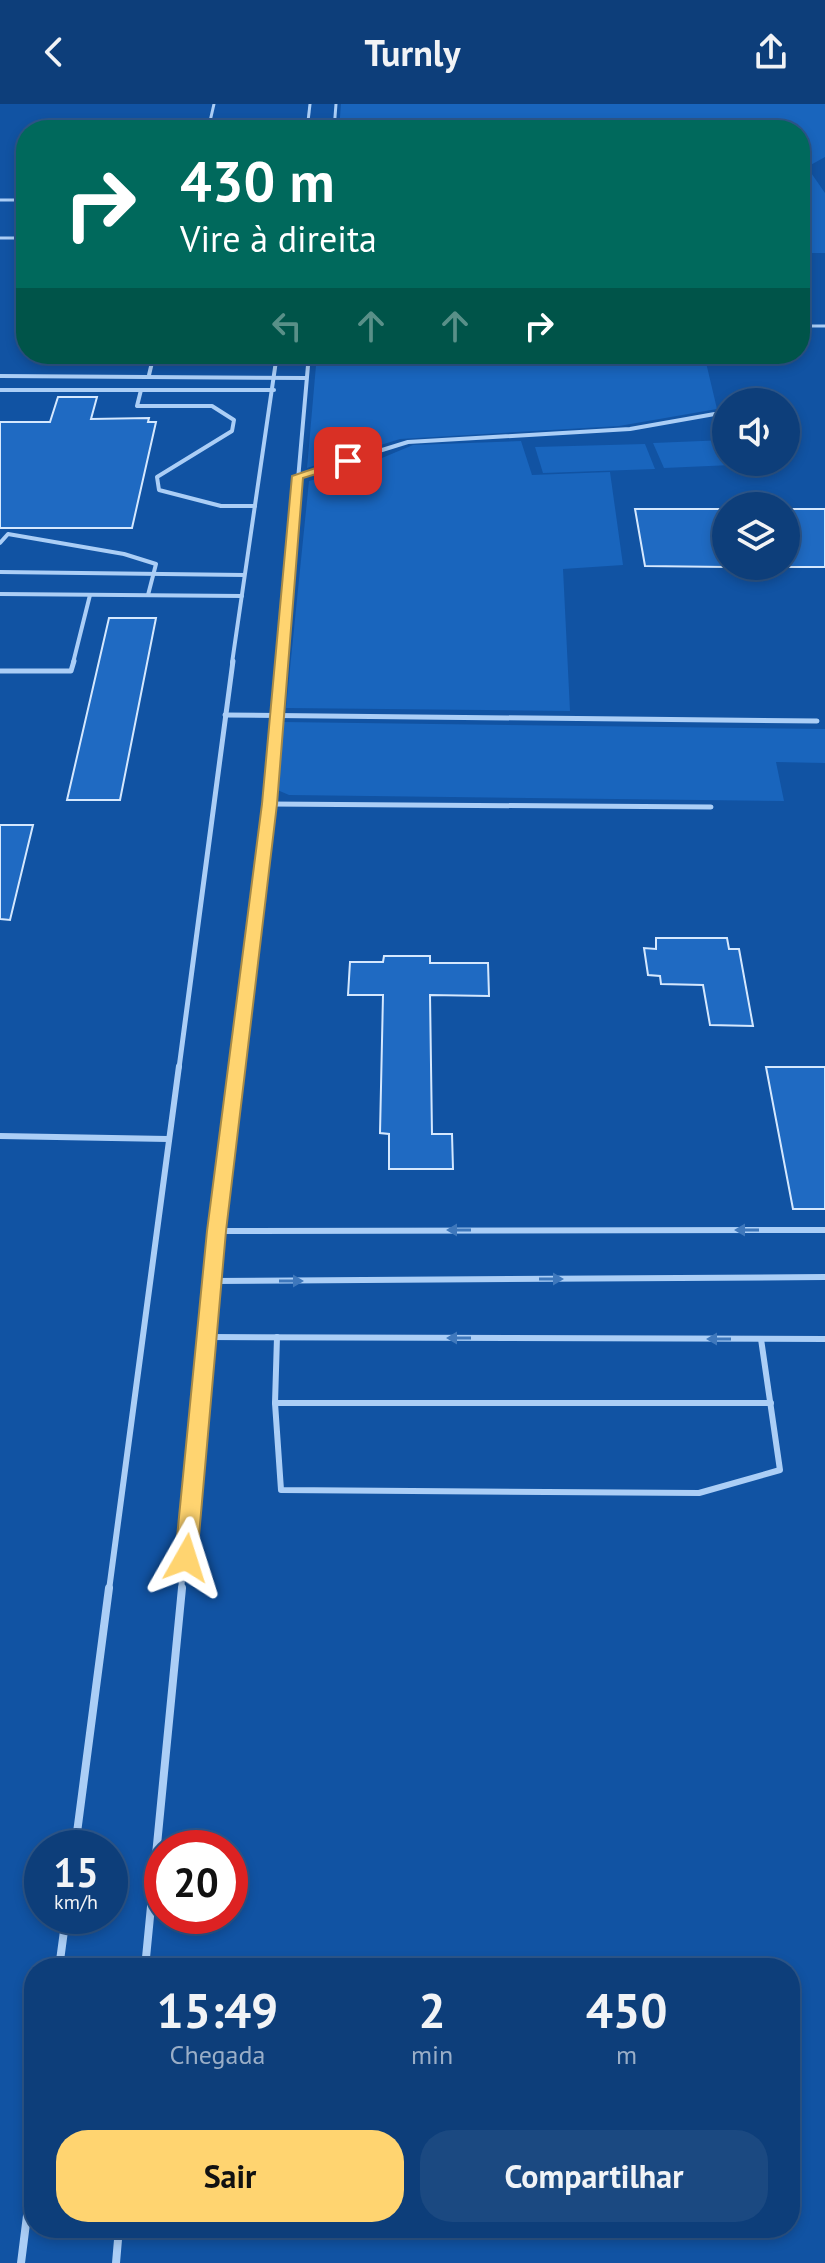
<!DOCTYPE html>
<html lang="pt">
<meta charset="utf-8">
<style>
:root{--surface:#0d3e7a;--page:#1b4981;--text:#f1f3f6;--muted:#9aaec7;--line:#2d578b;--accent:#ffd470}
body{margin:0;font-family:"PT Sans",sans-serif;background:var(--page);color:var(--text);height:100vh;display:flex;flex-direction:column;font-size:30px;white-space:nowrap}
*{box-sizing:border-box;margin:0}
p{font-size:26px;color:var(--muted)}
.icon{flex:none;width:44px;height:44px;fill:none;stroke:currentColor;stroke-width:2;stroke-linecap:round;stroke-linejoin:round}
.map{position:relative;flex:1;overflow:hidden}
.drawer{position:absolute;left:24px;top:1854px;width:776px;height:280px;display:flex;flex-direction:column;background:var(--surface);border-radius:32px;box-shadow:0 4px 12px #0003,0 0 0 2px var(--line)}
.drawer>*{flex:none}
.banner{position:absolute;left:16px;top:16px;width:794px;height:244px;border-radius:32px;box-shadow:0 4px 12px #0003,0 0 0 2px var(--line);background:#00695c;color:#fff;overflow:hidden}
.fabs{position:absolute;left:712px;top:284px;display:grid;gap:16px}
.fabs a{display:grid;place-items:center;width:88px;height:88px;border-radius:50%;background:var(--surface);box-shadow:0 4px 12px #0003,0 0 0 2px var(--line);font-size:40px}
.speed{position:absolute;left:24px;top:1726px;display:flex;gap:16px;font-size:40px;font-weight:700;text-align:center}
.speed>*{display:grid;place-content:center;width:104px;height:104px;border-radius:50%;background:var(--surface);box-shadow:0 4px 12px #0003,0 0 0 2px var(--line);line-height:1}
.speed small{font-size:20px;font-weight:400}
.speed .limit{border:12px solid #d22;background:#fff;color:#111}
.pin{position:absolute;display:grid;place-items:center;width:68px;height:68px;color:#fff;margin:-34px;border-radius:16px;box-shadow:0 4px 12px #0006}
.me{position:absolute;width:88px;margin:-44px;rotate:6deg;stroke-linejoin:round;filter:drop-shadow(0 0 6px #0008)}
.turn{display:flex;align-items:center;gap:28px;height:168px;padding:0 32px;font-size:36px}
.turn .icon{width:104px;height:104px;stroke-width:2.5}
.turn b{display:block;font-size:56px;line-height:68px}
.lanes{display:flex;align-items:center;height:76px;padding:0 32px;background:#0003;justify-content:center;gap:40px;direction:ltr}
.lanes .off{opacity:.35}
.eta{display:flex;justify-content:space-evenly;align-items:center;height:136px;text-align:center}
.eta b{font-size:48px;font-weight:800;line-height:56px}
.primary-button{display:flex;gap:16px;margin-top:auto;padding:16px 32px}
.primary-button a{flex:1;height:92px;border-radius:32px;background:var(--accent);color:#111;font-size:32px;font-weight:800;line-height:92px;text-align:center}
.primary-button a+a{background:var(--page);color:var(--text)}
header{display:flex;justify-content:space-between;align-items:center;height:104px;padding:0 32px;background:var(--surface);font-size:36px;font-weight:800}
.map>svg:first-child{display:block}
.green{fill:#1965bd}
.building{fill:#1f6ac2;stroke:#d5e8fe;stroke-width:2}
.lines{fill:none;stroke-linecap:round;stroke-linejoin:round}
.service-far4{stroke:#abcef6;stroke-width:3}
.service-far3{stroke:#abcef6;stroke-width:4}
.service-far2{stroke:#abcef6;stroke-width:5}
.service-far1{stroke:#abcef6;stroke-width:6}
.service{stroke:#abcef6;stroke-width:8}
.oneway{fill:#3f78bc}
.route{fill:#ffd470;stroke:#a68a49;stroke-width:2}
</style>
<header><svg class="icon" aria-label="back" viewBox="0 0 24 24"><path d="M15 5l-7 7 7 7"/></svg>Turnly<svg class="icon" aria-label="share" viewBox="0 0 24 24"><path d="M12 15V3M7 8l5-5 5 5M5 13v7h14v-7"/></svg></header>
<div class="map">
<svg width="825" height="2159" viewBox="0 0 825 2159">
<rect width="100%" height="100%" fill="#1153a3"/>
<g class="green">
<path d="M341 0H825V53L807 63 825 89V149H800V26H339Z"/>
<path d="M317 250H704L717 305 619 322 400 335 307 364Z"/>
<path d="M726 336V358L754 360 664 364 653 339Z"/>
<path d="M521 337 532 371 610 368 623 461 563 465 570 607 286 604 309 377 358 364 413 341Z"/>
<path d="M645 340 655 365 543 369 535 343Z"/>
<path d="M283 618 825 625V659L776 658 784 697 289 691 275 685 273 678Z"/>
</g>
<g class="building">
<path d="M58 293H97L91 315 149 314 148 318H156L132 424H0V318H50Z"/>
<path d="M635 405H726V463L645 462Z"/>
<rect x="786" y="405" width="39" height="58"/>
<path d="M109 514H156L120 696H67Z"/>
<path d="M0 721H33L10 816 0 815Z"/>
<path d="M656 834H727L729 845H739L753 922 710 921 703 881 661 880 660 872 648 871 644 844 656 845Z"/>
<path d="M384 852H430V859H488L489 892 430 891 432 1030H452L453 1065H389V1030L380 1029 383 891H348L350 858H383Z"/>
<path d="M766 963H825V1105H793Z"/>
</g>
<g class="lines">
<g class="service-far4">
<path d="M208 26 214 0"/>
<path d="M307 26 310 0"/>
<path d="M334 26 336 0"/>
<path d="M0 96H26"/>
<path d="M0 134H26"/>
<path d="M800 222H825"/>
</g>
<g class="service-far3">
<path d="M149 271 154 250"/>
<path d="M0 272 306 274"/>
<path d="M0 286H274"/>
<path d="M141 286 137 302H212L234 316 232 327 157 373 159 386 221 402H255"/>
<path d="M738 298 751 285"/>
<path d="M298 372 408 338 630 325 726 308"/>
<path d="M0 439 8 430 124 450 156 460 148 491"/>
<path d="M0 468 244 471"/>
<path d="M0 490 242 492"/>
<path d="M73 559 90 491"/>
<path d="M232 559 277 250"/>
<path d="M282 559 309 250"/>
</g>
<g class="service-far2">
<path d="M0 567H71L74 557"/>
<path d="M225 611 817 617"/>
<path d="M270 700 711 703"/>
<path d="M179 964 233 557"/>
<path d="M237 964 270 700 282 557"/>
</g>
<g class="service-far1">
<path d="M0 1032 168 1035"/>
<path d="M216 1127 825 1126"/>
<path d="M213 1177 825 1173"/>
<path d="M208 1233 825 1235"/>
<path d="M277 1233 275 1299H771"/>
<path d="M275 1299 281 1386 699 1389 780 1366 761 1235"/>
<path d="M109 1486 179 962"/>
<path d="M181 1486 216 1127 237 962"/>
</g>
<g class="service">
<path d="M75 1744 109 1484"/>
<path d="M59 1864 66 1812"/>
<path d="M145 1864 182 1484"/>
<path d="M21 2159 34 2056"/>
<path d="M116 2159 119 2124"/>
</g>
</g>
<defs><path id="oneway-solid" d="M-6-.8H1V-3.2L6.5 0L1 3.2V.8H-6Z" transform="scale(2)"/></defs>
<g class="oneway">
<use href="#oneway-solid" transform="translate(459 1126) rotate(180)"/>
<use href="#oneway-solid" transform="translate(747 1126) rotate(180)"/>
<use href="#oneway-solid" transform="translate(551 1175)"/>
<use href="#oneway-solid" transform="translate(291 1177)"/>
<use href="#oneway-solid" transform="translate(459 1234) rotate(-180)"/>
<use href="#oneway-solid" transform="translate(719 1235) rotate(-180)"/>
</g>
<path class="route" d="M348 353 352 354V359L303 374 277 700 226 1127 197 1454 194 1460 186 1462 179 1460 175 1454 207 1127 262 700 292 372Z"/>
</svg>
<div class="fabs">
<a><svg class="icon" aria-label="sound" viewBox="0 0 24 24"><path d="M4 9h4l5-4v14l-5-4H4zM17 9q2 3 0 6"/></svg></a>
<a><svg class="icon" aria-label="layers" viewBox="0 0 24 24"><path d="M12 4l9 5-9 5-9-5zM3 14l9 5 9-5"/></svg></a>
</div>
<div class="speed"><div>15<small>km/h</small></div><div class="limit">20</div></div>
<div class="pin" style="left:348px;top:357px;background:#d93025"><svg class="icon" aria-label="arrive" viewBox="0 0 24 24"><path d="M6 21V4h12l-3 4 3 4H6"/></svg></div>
<svg class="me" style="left:186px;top:1454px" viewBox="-20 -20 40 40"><path d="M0-17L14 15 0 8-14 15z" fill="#ffd470" stroke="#fff" stroke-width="4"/></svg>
<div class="banner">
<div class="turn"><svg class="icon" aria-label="right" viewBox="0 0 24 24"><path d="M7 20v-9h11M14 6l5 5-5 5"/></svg><div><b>430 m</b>Vire à direita</div></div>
<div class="lanes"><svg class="icon off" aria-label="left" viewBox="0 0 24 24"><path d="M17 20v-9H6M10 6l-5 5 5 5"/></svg><svg class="icon off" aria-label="ahead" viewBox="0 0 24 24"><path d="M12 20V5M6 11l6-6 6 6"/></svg><svg class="icon off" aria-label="ahead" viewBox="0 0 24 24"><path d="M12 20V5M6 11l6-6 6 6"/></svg><svg class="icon" aria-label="right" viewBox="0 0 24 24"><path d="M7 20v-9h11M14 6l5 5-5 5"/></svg></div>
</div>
<section class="drawer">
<div class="eta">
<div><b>15:49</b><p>Chegada</p></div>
<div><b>2</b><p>min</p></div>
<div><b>450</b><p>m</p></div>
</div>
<div class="primary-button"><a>Sair</a><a>Compartilhar</a></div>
</section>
</div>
